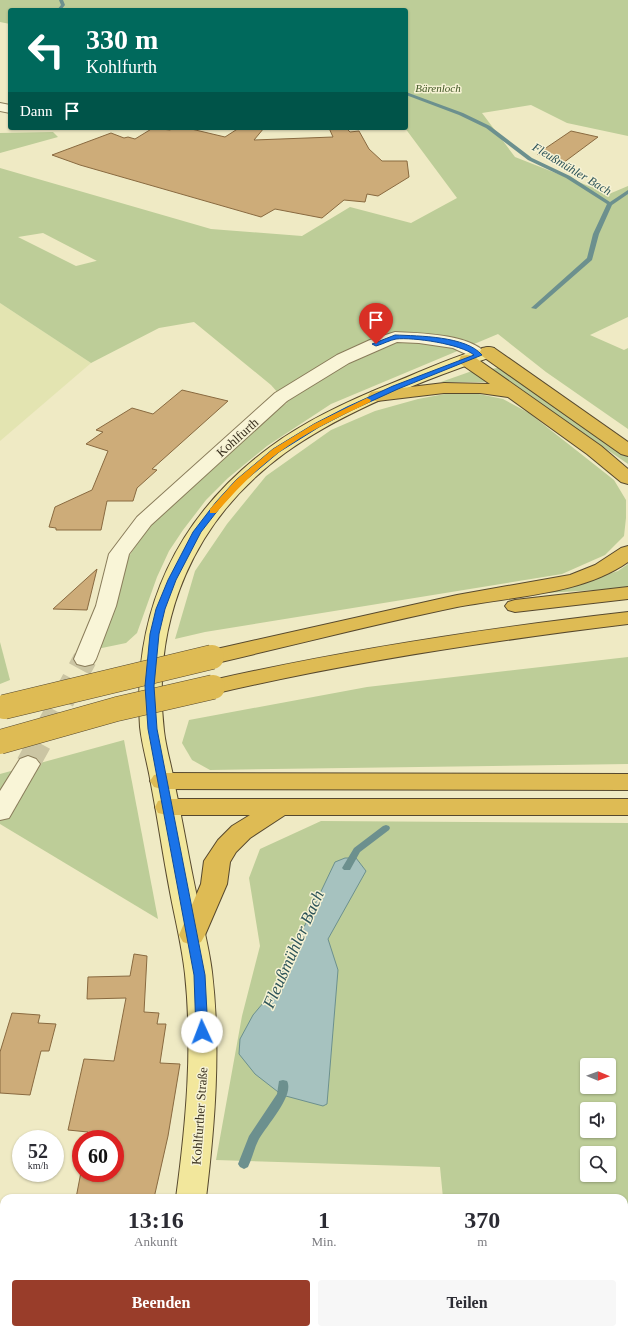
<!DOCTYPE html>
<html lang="de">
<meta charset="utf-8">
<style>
:root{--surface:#fff;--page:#f7f7f7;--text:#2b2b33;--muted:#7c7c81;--accent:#993d2a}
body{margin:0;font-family:Georgia,serif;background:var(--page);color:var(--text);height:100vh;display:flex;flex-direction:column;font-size:15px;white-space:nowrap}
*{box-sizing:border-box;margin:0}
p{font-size:13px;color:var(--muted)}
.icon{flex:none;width:22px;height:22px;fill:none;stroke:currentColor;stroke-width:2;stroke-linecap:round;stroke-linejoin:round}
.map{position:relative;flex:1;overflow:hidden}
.details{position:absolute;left:0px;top:1194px;width:628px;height:140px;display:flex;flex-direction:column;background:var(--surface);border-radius:12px 12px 0 0;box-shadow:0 1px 3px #0004}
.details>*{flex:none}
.guide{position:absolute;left:8px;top:8px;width:400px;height:122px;border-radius:4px;box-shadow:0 1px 3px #0004;background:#00695c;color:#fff;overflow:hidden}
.needle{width:26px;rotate:91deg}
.fabs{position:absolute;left:580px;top:1058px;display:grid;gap:8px}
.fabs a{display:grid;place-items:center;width:36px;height:36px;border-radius:4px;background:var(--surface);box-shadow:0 1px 3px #0004;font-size:20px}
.speed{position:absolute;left:12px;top:1130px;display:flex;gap:8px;font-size:20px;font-weight:700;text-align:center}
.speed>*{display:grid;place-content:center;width:52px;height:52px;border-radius:50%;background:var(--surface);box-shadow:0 1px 3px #0004;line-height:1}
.speed small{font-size:10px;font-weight:400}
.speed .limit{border:6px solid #d22;background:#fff;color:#111}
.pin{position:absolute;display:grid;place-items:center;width:34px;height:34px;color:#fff;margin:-41px -17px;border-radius:50% 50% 50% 0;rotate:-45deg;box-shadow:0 0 4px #0007}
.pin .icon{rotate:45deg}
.me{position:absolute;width:44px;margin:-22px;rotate:358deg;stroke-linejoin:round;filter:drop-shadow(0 0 3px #0008)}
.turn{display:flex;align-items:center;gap:14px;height:84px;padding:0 12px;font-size:18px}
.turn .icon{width:52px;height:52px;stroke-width:2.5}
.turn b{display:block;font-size:28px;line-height:34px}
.then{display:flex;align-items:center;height:38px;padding:0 12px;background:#0003;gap:8px;font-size:15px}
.eta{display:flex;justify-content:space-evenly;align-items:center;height:68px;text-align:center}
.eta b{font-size:24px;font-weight:700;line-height:28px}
.primary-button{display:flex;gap:8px;margin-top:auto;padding:8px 12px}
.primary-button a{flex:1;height:46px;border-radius:4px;background:var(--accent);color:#fff;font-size:16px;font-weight:700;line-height:46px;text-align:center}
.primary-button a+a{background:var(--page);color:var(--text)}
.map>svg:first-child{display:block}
.farmland{fill:#e3e4b1}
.green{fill:#bdcd98;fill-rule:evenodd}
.water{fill:#a6c2bf;stroke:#6c908e}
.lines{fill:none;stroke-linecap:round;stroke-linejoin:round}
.stream{fill:#6c908e;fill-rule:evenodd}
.building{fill:#cdac79;stroke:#896a40}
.minor-tunnel{stroke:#cbc5a3;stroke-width:24;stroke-dasharray:24 12;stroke-linecap:butt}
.minor-casing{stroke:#897c5a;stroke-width:2}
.major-casing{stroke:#57492e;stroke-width:2}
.highway-casing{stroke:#57492e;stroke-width:2}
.minor{fill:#f9f5d7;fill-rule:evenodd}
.major{fill:#f2e79c;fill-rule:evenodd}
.highway{fill:#debb54;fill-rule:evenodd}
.highway-bridge-casing{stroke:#57492e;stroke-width:25;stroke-linecap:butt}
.highway-bridge{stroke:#debb54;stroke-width:24}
.route{fill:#1a73e8;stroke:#114b97}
.slow{fill:#f59e0b}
.labels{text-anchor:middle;stroke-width:3;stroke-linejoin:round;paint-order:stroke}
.far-park-label{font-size:11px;font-style:italic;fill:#405625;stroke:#f6f2d4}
.far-water-label{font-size:12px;font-style:italic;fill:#2d5459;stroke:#f6f2d4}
.street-label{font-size:13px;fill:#39301e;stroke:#f6f2d4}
.near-water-label{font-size:17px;font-style:italic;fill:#2d5459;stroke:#f6f2d4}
</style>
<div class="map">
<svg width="628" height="1334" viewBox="0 0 628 1334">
<rect width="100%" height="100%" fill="#efeac4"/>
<path class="farmland" d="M0 303 91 363 0 441Z"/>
<g class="green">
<path d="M0 0H628V136L567 123 531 105 482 113 515 157 609 194 628 186V317L590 335 624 350 628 348V429L546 372 498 334 331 404 267 446 228 478 206 500 183 530 169 551 157 577 137 633 126 643 97 649 127 559 152 522 265 417 287 403 271 385 194 322 159 328 91 363 0 303V168L211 229 302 236 350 207 411 223 457 198 405 128 406 10H10V24L0 22ZM43 233 97 261H96L76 266 18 237Z"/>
<path d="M53 132 58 137 0 153V133Z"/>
<path d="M498 368 628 457V464L490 369Z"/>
<path d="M472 371 487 382H441Z"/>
<path d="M474 393 503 399 529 413 614 480 626 500V518L624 536 605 555 562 574 205 632 175 639 195 571 227 524 266 476 331 430 375 411 418 399 445 394Z"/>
<path d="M628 564V588L546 593 618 571Z"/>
<path d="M0 642 10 680 0 684Z"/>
<path d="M628 657V764L210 770 192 760 182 743 189 720 367 687Z"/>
<path d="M124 740 158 919 0 824V774Z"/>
<path d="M321 821 628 823V1294L624 1295V1198H443L440 1167 216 1160 242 1016 260 946 249 878 260 849ZM587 1065H609V1087H587ZM587 1109H609V1131H587ZM587 1153H609V1175H587Z"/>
</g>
<path class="water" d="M345 858H356L366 871 328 939 338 970 327 1104 323 1106 282 1095 255 1074 239 1054 240 1039 253 1015 274 990 335 862Z"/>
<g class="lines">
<g class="stream">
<path d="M59 0H63L65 5 61 10H57L61 5Z"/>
<path d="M406 92 463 113 490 126 532 158 570 176 610 202 628 190V194L612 205 599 234 592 260 536 309 531 308 587 258 593 234 607 204 566 178 528 160 486 128 459 115 406 95Z"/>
<path d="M386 825 389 826 390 828 389 830 360 852 350 870H344L342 868 354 848 383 826Z"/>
<path d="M283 1080 287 1081C295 1096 265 1127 258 1141 254 1149 252 1159 248 1167L244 1169 240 1167 238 1164 249 1136 277 1094 279 1081Z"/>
</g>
</g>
<g class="building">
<path d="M153 128 170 130 173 128H187L225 137 239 128H264L254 140 333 137 329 128H346L350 132 359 131 369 149 382 161H407L409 177 378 196 367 194 365 202 344 200 322 218 275 209 261 217 80 165 52 155 111 133 124 138 128 137 135 139Z"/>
<path d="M571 131 598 137 563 163 537 154Z"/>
<path d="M182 390 228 401 152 469 157 470 137 488 133 501H107L101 530H56V528L49 527 55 507 92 490 108 451 86 444 103 432 96 430 132 408 153 414Z"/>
<path d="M97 569 87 610 53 609Z"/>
<path d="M134 954 147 956 144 1012 159 1013 157 1024H166L160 1063 180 1064 168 1136 154 1198H76L81 1172 115 1173V1139H87L88 1132 68 1130 84 1059 114 1061 126 998 87 999 88 977 130 976Z"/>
<path d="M12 1013 40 1015 38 1023 56 1024 49 1051H41L30 1095 0 1093V1052Z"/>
</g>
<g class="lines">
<path class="minor-tunnel" d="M28 764 85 659"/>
<defs>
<g id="minor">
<path d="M0 103 10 105V113L0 111Z"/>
<path d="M395 332C418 333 473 334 487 355L485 359 479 360 473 359 468 355 453 348 419 343 397 342 349 363 287 401 151 525 129 554 116 606 96 659 93 664 85 666 77 664 74 659 96 606 109 554 137 517 275 393 337 355 370 340Z"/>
<path d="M28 756 36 759 40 764 9 818 0 820V791L20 759Z"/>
<path d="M628 1304V1334H622L612 1330H624V1305Z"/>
<path d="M552 1330H609L607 1334H550Z"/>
</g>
<g id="major">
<path d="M488 347 494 348 496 352 494 356C426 379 343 411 285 453 194 519 151 619 164 731 166 749 172 767 175 786 183 823 189 860 197 897 202 922 209 947 212 972 221 1048 215 1123 206 1198H176C186 1124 193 1049 185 974 182 946 175 919 170 892 163 856 158 820 151 784 148 765 142 746 140 727 132 611 177 516 270 447 308 419 352 399 395 382 425 370 456 355 488 347Z"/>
<path d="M158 1330H192L191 1334H157Z"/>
</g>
<g id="highway">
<path d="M488 347 494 348 628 442V456L621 454 482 356 480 352 482 348Z"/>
<path d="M467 355 473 356 601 446 628 469V484L621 482 587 454 508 397 480 393H444L377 401 371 400 368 396 371 392 377 391 444 383 490 384 461 364 459 360 461 356Z"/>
<path d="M628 546V562C581 595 513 596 457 607 375 624 294 645 212 664L204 662 201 657 204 652 212 650 457 595 570 575 595 565 621 548Z"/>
<path d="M628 587V599L515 612 508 610 505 606 508 602 515 600Z"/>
<path d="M628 612V624C488 641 350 662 213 694L205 692 202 687 205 682 213 680C350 649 488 628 628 612Z"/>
<path d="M162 773 628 774V790L162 789 154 787 150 781 154 775Z"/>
<path d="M167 799H628V815H285L250 838 236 852 230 862 227 884 205 935 201 942 192 945 183 942 179 935 201 884 204 861 218 840 232 826 250 815H167L158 813 155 807 158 801Z"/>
</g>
</defs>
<use href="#minor" class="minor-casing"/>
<use href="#major" class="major-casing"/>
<use href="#highway" class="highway-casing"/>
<use href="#minor" class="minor"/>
<use href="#major" class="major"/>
<use href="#highway" class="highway"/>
<defs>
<g id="highway-bridge">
<path d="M4 707 212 657"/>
<path d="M0 742 117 709 213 687"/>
</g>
</defs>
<use href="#highway-bridge" class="highway-bridge-casing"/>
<use href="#highway-bridge" class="highway-bridge"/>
</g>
<path class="route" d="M395 335C419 336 466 336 482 355L398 389 352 410 319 427 279 452 241 484 222 505 201 532 176 580 165 609 159 634 154 686 157 729 205 975 208 1032 206 1035 202 1036 198 1035 196 1032 194 975 148 729 145 686 150 634 156 609 168 580 193 532 216 502 236 480 273 449 314 424 347 407 393 386 474 355C461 344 413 337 396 339 390 340 383 344 376 346L372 344Z"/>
<path class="slow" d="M367 398 371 400 370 402C339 417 306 432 278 453 255 470 235 491 216 513H210V509L236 480 273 449 314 424Z"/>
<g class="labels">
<g class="far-park-label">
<text x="438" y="92">Bärenloch</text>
</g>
<g class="far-water-label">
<text transform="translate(572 169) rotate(31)" y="4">Fleußmühler Bach</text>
</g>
<g class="street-label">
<text transform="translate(237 437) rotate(-42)" y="5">Kohlfurth</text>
<text transform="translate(199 1116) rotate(-86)" y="5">Kohlfurther Straße</text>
</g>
<g class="near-water-label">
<text transform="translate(293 949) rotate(-66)" y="6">Fleußmühler Bach</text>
</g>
</g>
</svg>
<div class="fabs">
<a><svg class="needle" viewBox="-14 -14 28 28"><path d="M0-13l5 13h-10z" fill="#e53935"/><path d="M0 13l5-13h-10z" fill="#7c7c81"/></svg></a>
<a><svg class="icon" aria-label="sound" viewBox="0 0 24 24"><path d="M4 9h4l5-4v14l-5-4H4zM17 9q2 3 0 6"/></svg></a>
<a><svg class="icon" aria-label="search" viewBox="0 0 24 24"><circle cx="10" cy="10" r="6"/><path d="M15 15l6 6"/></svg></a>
</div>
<div class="speed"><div>52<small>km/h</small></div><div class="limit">60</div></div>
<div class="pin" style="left:376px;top:344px;background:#d93025"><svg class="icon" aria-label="arrive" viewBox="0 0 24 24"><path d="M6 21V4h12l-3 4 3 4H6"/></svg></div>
<svg class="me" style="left:202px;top:1032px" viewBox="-20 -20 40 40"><circle r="19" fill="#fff"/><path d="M0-13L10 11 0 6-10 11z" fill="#1a73e8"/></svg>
<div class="guide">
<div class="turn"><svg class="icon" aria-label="left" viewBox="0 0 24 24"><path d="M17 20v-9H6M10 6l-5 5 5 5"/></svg><div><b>330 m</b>Kohlfurth</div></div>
<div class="then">Dann<svg class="icon" aria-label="arrive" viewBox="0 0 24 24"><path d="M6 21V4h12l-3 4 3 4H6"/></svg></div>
</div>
<section class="details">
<div class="eta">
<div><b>13:16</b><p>Ankunft</p></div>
<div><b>1</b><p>Min.</p></div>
<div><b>370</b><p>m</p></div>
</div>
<div class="primary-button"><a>Beenden</a><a>Teilen</a></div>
</section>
</div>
